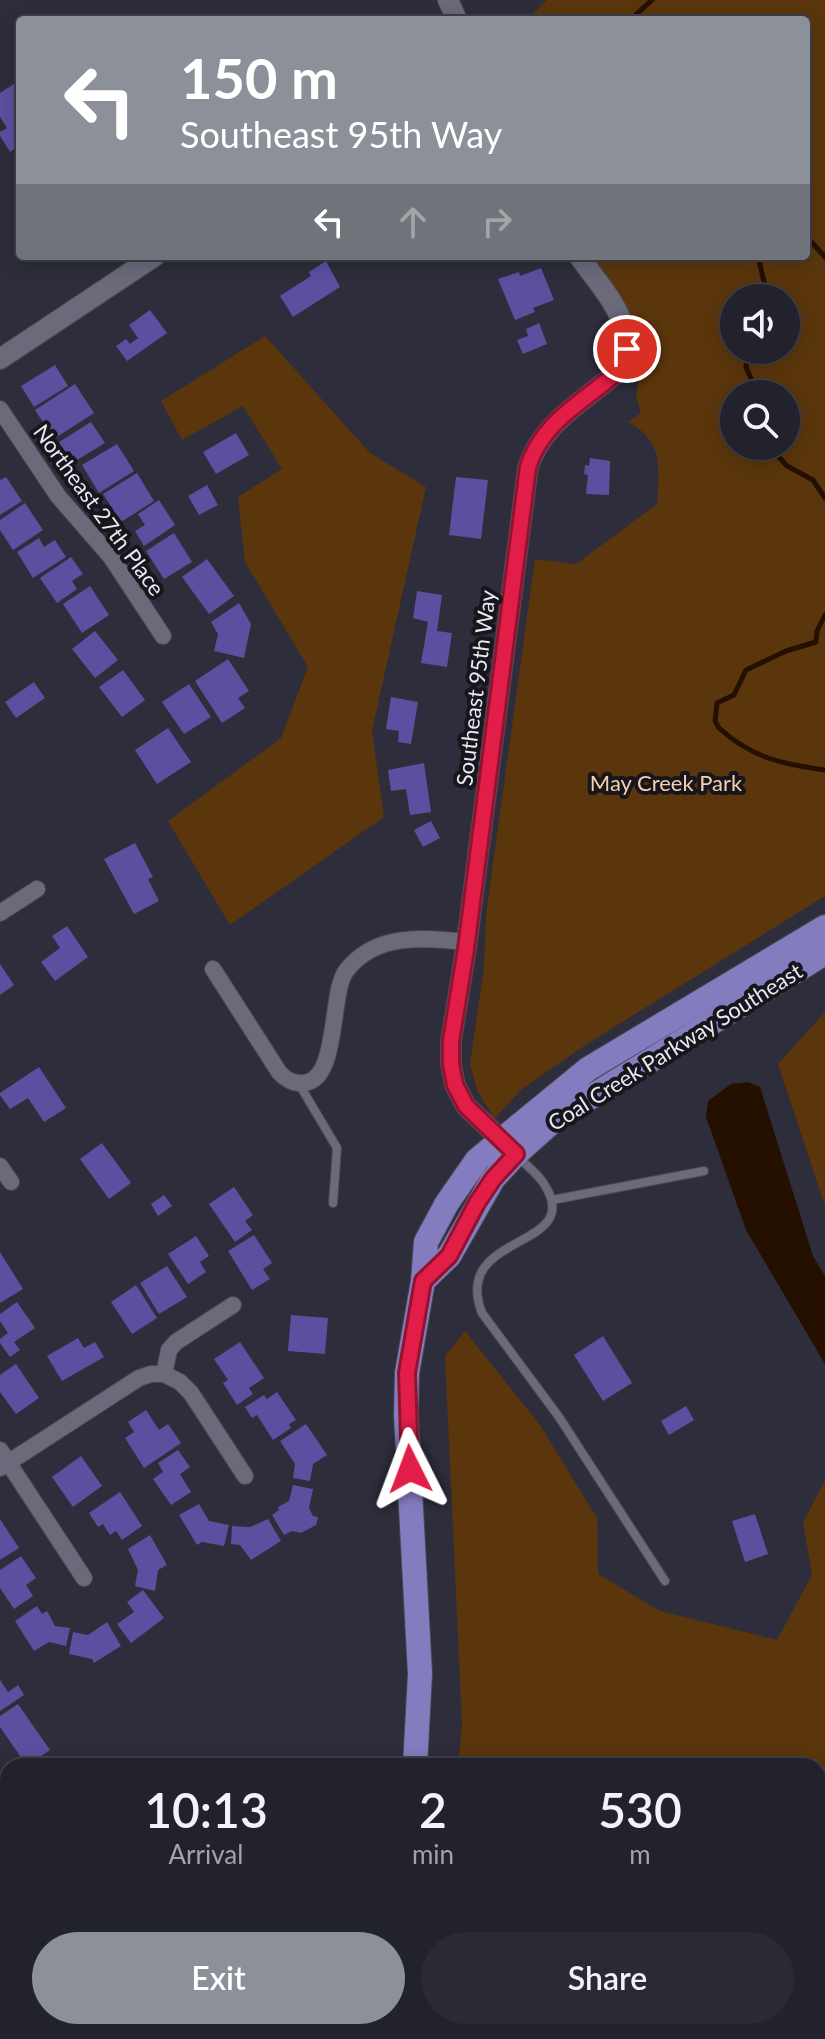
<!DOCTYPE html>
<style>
:root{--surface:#22222c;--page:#2a2a34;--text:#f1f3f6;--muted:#a2a4a9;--line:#3f3f48;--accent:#8c9099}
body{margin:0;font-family:Lato,sans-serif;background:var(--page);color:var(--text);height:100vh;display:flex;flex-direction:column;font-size:30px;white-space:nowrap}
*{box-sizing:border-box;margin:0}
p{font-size:26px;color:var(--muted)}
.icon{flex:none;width:44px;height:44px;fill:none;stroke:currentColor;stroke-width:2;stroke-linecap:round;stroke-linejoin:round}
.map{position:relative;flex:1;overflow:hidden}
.side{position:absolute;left:0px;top:1758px;width:826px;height:282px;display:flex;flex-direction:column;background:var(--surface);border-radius:24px 24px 0 0;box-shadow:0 4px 20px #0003,0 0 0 2px var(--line)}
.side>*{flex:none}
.guide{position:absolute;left:16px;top:16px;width:794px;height:244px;border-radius:8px;box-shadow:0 4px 20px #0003,0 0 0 2px var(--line);background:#8c9099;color:#fff;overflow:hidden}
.controls{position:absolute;left:720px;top:284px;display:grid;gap:16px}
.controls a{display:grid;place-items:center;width:80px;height:80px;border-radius:50%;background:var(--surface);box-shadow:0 4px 20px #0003,0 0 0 2px var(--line);font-size:40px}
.pin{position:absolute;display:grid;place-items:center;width:68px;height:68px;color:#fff;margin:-34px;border:4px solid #fff;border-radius:50%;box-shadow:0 2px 8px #0007}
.me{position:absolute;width:88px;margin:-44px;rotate:357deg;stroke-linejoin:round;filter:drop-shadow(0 0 6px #0008)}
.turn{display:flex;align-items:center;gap:28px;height:168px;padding:0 32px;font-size:36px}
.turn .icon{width:104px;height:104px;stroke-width:2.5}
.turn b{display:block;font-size:56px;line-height:68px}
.lanes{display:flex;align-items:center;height:76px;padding:0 32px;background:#0003;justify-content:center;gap:40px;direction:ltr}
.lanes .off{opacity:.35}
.eta{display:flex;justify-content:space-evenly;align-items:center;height:136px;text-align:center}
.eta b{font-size:48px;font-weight:600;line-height:56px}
.primary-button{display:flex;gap:16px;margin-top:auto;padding:16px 32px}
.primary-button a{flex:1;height:92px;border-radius:48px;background:var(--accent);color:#fff;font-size:32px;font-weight:600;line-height:92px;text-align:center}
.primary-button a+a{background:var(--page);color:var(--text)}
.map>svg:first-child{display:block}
.green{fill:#5b360c;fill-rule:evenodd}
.water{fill:#251000}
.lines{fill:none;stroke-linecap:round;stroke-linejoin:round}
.stream{stroke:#251000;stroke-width:5}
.building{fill:#5b509f}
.service-casing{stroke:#494853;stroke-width:10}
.minor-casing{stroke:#494853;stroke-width:18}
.tertiary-casing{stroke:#494853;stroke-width:22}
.primary-casing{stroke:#494853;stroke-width:26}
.service{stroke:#6a6a7a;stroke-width:8}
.minor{stroke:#6a6a7a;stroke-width:16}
.tertiary{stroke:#6a6a7a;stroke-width:20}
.primary{stroke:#837cbf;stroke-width:24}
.route-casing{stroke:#92132f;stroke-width:20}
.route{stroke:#e11d48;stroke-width:14}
.labels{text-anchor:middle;stroke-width:8;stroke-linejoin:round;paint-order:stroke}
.street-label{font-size:22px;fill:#e9e9f2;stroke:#16161c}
.park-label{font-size:22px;fill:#f5cfae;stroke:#16161c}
</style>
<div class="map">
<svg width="825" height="2039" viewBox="0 0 825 2039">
<rect width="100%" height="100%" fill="#2d2d3b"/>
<g class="green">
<path d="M547 0H825V896L587 1044 522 1089 494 1119 477 1090 470 1064 484 967 486 915 535 559 576 564 657 504C659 468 664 441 628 422L641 413 636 397 642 356 577 256H806V20H526ZM734 298H786V350H734ZM734 394H786V446H734Z"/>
<path d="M265 336 370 453 426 487 372 731 384 817 230 925 168 821 281 738 308 667 245 562 238 497 282 469 243 406 182 440 161 401Z"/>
<path d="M825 1012V1206L778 1064Z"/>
<path d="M465 1331 540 1425 597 1518 598 1574 660 1611 777 1640 812 1575 803 1522 825 1481V2039H513L510 2032H818V1766H458L462 1724 445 1356Z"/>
</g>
<path class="water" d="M748 1082 760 1087 813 1256 825 1276V1364L746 1230 706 1117 708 1101 731 1084Z"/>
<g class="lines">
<g class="stream">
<path d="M630 20 652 0"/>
<path d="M806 236 825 257"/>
<path d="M758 256 765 286 762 298"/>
<path d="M749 350 746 367 758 394"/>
<path d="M769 446 787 466 813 480 825 498"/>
<path d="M825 615 817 631 816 642 786 651 746 670 734 695 717 703 715 721 719 728C752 758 782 764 825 770"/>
</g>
</g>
<g class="building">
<path d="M20 80V145L10 152 0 136V132L7 128 0 117V93Z"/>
<path d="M326 261 340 287 293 317 280 296 311 276 309 272Z"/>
<path d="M541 268 554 300 533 308 535 312 515 320 498 279 519 272 520 276Z"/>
<path d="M150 310 167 333 127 361 116 346 126 339 130 344 138 338 129 325Z"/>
<path d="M539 323 547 344 523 354 517 340 528 336 526 329Z"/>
<path d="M55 365 68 386 34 407 21 386Z"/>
<path d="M75 384 94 413 54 439 35 410Z"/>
<path d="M91 422 105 443 72 463 59 442Z"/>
<path d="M236 433 249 455 216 474 203 452Z"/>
<path d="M117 444 134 471 99 493 82 465Z"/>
<path d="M590 458 610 461 609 495 586 494 588 475 584 474 585 465 589 466Z"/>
<path d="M137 473 154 501 121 522 103 494Z"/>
<path d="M6 477 22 501 0 515V480Z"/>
<path d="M456 477 488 480 481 539 449 535Z"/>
<path d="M207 485 218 505 199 515 188 496Z"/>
<path d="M159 500 175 525 144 546 135 531 145 525 138 514Z"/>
<path d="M25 503 43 530 13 550 0 530V520Z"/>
<path d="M174 533 192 562 164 579 146 551Z"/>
<path d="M39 538 44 547 55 540 66 557 33 578 17 552Z"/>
<path d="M71 557 83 574 72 581 77 589 57 603 40 578Z"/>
<path d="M207 559 234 596 209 614 182 577Z"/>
<path d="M90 586 109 615 82 633 63 604Z"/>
<path d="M417 591 442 595 437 631 452 633 447 667 421 663 428 622 413 618Z"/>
<path d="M239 603 251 624 244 658 214 651 218 634 211 622Z"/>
<path d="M95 631 118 660 95 678 72 649Z"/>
<path d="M228 659 249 691 238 698 245 708 222 723 195 681Z"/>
<path d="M123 670 145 700 122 717 99 687Z"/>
<path d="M34 682 45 698 16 718 5 702Z"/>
<path d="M189 684 211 717 184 734 162 702Z"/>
<path d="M391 697 418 702 411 744 398 742 399 731 386 729Z"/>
<path d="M168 728 191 762 157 784 135 750Z"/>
<path d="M424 763 431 812 410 815 406 789 391 791 388 770Z"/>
<path d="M431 821 440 838 423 847 414 830Z"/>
<path d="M135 843 153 877 148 879 159 901 134 914 104 859Z"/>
<path d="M67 926 88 957 55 981 41 962 60 948 52 936Z"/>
<path d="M0 964 14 985 0 995Z"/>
<path d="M39 1067 66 1108 44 1122 28 1098 10 1109 0 1095V1093Z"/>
<path d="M102 1143 131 1183 109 1199 80 1159Z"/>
<path d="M234 1187 253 1215 245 1221 252 1230 235 1242 209 1204Z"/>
<path d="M164 1195 172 1206 158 1216 151 1204Z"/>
<path d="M254 1235 272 1263 263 1269 270 1279 252 1290 228 1251Z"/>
<path d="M196 1236 209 1256 200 1262 206 1272 188 1284 168 1254Z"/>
<path d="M0 1252 23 1289 0 1303Z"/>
<path d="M167 1266 187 1297 159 1314 140 1283Z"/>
<path d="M136 1285 157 1318 132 1334 111 1302Z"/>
<path d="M17 1302 35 1328 14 1342 20 1350 10 1357 0 1343V1339L8 1333 0 1321V1314Z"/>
<path d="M291 1315 328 1318 325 1354 288 1351Z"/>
<path d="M603 1336 632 1383 603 1401 574 1355Z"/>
<path d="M78 1338 84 1348 95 1342 104 1357 62 1381 47 1356Z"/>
<path d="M240 1342 264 1378 249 1388 253 1394 237 1405 223 1383 228 1380 214 1359Z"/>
<path d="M16 1364 39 1398 16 1414 0 1392V1375Z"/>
<path d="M277 1392 296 1420 289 1424 291 1428 273 1440 257 1415 252 1418 245 1407 264 1395 267 1399Z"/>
<path d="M686 1406 694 1420 669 1435 661 1421Z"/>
<path d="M146 1410 159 1430 168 1424 181 1443 144 1468 125 1438 134 1432 128 1422Z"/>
<path d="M306 1424 327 1455 313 1464 310 1481 293 1478 295 1464 280 1441Z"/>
<path d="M178 1450 190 1467 180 1474 191 1492 171 1505 153 1479 163 1472 158 1463Z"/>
<path d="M81 1456 102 1486 73 1507 52 1477Z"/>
<path d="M293 1485 313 1489 309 1508 313 1516 318 1517 316 1525 301 1533 292 1531 284 1535 272 1515 279 1510 278 1507 289 1501Z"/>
<path d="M120 1492 142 1526 122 1540 116 1531 110 1535 103 1524 98 1527 89 1513Z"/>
<path d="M199 1504 209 1521 229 1525 224 1546 202 1542 197 1545 179 1515Z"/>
<path d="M755 1514 768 1554 745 1562 732 1521Z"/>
<path d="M0 1519 19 1548 0 1560Z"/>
<path d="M268 1519 281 1541 251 1560 240 1545 231 1544 232 1526 250 1527Z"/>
<path d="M150 1535 167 1565 158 1570 155 1591 135 1586 138 1570 128 1549Z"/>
<path d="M21 1556 36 1578 26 1585 33 1596 14 1609 0 1588V1570Z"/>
<path d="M143 1590 164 1618 131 1643 117 1624 134 1612 127 1602Z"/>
<path d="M37 1606 42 1614 47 1611 55 1626 70 1628 66 1646 49 1642 34 1651 15 1621Z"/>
<path d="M107 1622 121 1646 94 1663 92 1659 69 1654 73 1632 88 1635Z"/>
<path d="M0 1680 8 1692 18 1685 24 1695 0 1711Z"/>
<path d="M18 1704 50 1750 27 1766 0 1727V1716Z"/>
<path d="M0 1893 8 1905V1920L0 1925Z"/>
<path d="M8 1940V1993L0 1981V1946Z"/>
<path d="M18 2032H41L31 2039H23Z"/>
<path d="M323 2032H346L350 2039H315L314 2037Z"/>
<path d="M430 2032H460L450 2039H435Z"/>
</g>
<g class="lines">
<defs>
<g id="service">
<path d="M299 1084 337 1148 333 1203"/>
<path d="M518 1157C528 1167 541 1176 547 1189 580 1250 451 1233 482 1313L559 1417 665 1581"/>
<path d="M552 1200 704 1171"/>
</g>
<g id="minor">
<path d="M0 409 58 496 111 557 163 636"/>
<path d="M0 913 37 889"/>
<path d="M213 969 279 1072C284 1078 292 1083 300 1083 340 1086 329 994 346 971 376 932 424 938 467 942"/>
<path d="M0 1166 11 1182"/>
<path d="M164 1374 180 1382 191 1393 245 1476"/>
<path d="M0 1450 84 1578"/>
<path d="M0 1468 139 1378 151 1374H164L169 1350 176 1342 233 1305"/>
<path d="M0 1828 8 1840"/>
<path d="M132 2032 136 2039"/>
<path d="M273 2032 277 2039"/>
<path d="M390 2032 395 2039"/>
</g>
<g id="tertiary">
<path d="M448 0 457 20"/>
<path d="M0 359 155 256"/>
<path d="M513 1151 466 1106 455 1085 451 1064V1041L466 949 528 467C543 422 582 403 616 373 645 330 603 291 579 256"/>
</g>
<g id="primary">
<path d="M423 1281 449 1256 493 1179 516 1154 555 1119 825 953"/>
<path d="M415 1766 420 1674 406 1415 407 1373 423 1281 426 1242 447 1203 477 1160 588 1069 825 927"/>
<path d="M240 2039 252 2032"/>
</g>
</defs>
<use href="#service" class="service-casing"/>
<use href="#minor" class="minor-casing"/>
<use href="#tertiary" class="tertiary-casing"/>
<use href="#primary" class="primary-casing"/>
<use href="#service" class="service"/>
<use href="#minor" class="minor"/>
<use href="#tertiary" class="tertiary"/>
<use href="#primary" class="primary"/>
</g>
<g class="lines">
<defs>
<path id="route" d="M410 1469 407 1373 423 1281 449 1256 477 1203 493 1179 516 1154 466 1106 455 1085 451 1064V1041L466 949 528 467C542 422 582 403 616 373L624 361 627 349"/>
</defs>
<use href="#route" class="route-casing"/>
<use href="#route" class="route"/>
</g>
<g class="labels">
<g class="street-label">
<text transform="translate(99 510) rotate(54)" y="8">Northeast 27th Place</text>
<text transform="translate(476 688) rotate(-83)" y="8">Southeast 95th Way</text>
<text transform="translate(675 1047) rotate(-32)" y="8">Coal Creek Parkway Southeast</text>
</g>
<g class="park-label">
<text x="666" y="791">May Creek Park</text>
</g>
</g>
</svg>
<div class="controls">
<a><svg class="icon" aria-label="sound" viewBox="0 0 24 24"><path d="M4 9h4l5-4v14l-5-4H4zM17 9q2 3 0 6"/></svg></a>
<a><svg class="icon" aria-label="search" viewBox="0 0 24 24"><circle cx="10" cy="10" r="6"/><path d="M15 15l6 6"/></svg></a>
</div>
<div class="pin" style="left:627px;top:349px;background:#d93025"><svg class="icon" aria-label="arrive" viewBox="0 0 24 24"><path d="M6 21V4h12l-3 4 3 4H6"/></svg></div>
<svg class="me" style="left:410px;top:1469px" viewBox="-20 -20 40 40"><path d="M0-17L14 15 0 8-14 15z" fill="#e11d48" stroke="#fff" stroke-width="4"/></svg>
<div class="guide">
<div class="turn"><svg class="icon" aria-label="left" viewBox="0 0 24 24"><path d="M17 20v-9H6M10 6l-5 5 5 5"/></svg><div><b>150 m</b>Southeast 95th Way</div></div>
<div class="lanes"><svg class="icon" aria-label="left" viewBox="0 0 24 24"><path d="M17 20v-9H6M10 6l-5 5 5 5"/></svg><svg class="icon off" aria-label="ahead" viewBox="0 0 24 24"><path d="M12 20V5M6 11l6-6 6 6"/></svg><svg class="icon off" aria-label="right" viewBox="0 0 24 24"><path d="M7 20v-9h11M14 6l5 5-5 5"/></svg></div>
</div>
<section class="side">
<div class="eta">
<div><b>10:13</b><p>Arrival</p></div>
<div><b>2</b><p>min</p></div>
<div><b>530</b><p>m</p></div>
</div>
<div class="primary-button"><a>Exit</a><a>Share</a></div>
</section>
</div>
